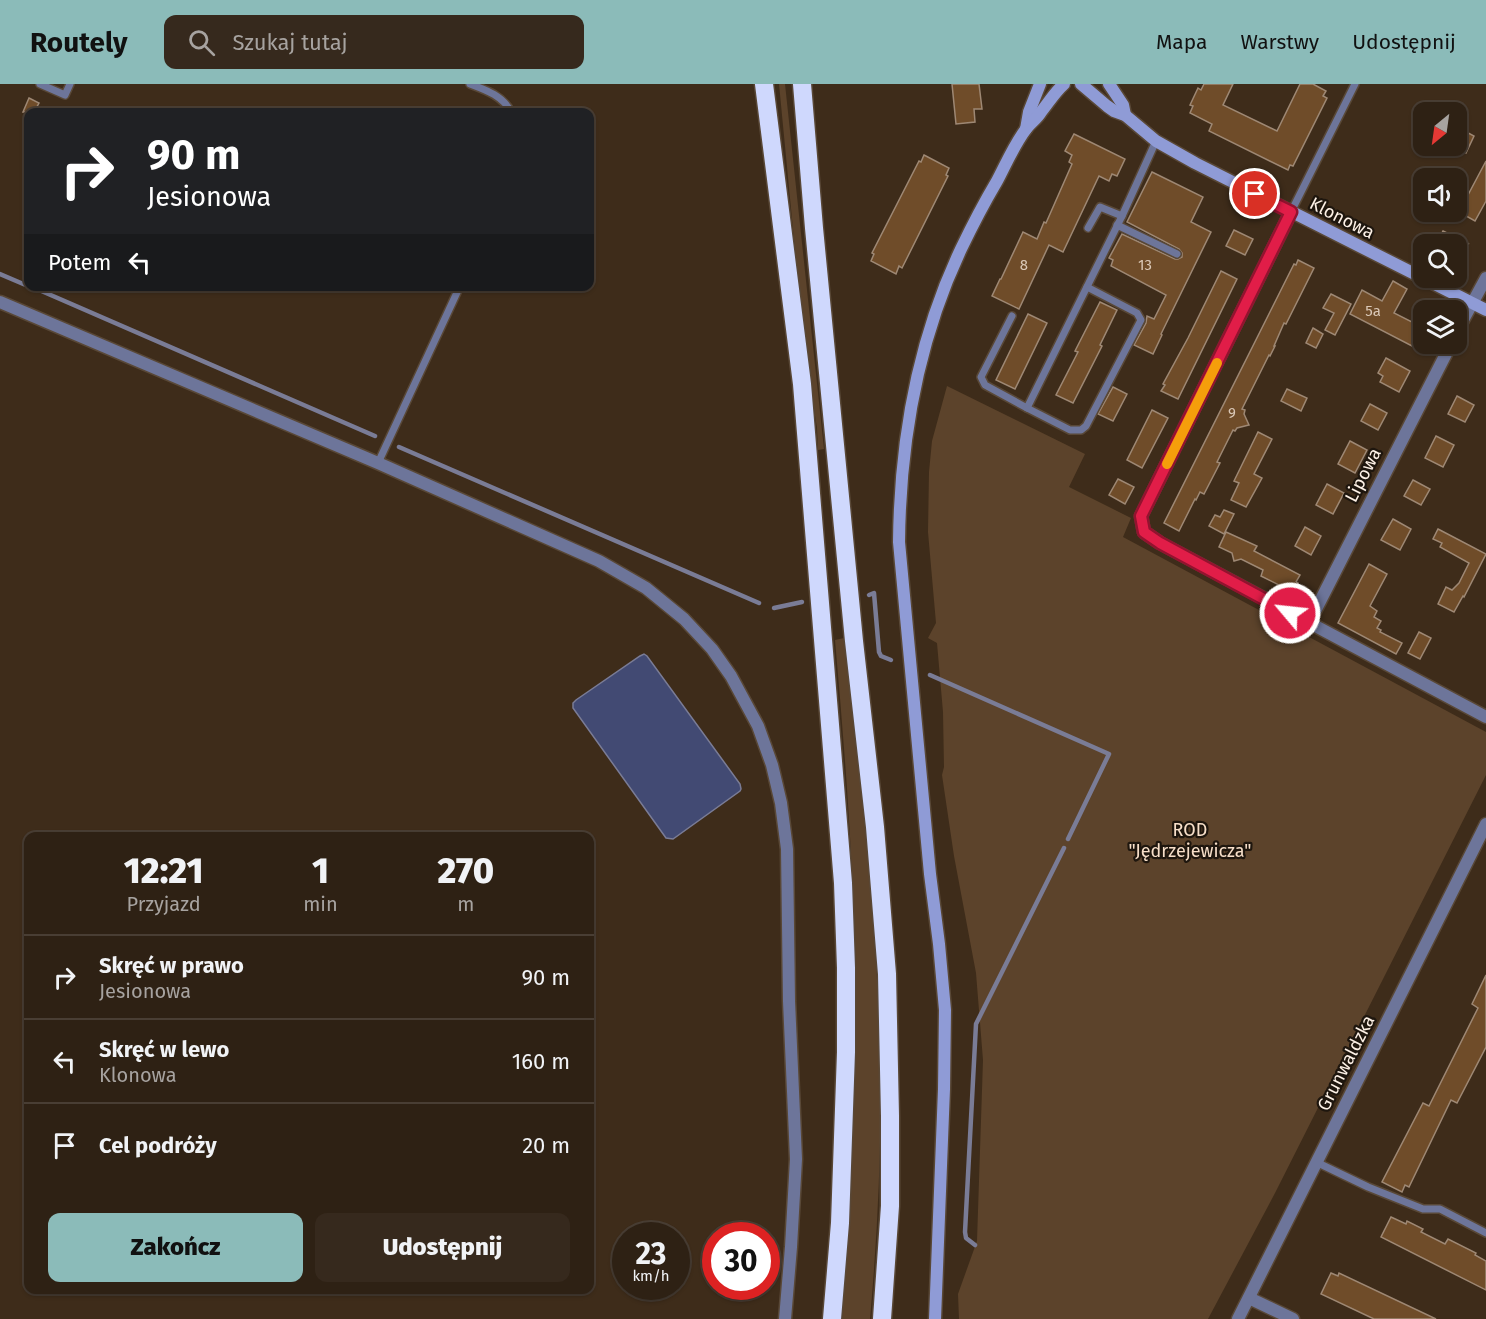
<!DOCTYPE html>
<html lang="pl">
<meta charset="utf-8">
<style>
:root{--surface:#2e2114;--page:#36291d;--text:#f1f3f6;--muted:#a7a3a0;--line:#493e34;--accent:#8bbbb9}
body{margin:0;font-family:"Fira Sans",sans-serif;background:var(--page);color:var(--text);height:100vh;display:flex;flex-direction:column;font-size:22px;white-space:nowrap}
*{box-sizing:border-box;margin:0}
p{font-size:20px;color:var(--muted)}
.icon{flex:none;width:33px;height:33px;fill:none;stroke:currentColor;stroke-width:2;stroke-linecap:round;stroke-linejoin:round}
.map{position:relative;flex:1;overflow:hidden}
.details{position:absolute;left:24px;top:748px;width:570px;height:462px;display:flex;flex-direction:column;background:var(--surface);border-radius:12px;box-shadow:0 2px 4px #0004,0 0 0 2px var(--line)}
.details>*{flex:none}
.banner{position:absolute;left:24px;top:24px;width:570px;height:183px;border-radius:12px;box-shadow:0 2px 4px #0004,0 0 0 2px var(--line);background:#202124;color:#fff;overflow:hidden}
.needle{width:39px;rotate:209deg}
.fabs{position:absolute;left:1413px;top:18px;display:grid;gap:12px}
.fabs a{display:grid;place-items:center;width:54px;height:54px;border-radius:12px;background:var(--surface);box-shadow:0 2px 4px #0004,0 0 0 2px var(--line);font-size:30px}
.speed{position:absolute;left:612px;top:1138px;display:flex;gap:12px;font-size:30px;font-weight:700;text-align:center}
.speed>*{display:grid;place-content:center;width:78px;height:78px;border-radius:50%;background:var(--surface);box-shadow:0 2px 4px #0004,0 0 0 2px var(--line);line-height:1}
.speed small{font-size:15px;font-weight:400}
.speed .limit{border:9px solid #d22;background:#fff;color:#111}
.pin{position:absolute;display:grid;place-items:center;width:51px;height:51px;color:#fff;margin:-26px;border:3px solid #fff;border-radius:50%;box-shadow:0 2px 6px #0007}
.me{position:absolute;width:66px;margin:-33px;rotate:298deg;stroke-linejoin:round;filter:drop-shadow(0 0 4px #0008)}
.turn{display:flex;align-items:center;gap:21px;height:126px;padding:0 24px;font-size:27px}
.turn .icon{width:78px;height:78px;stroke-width:2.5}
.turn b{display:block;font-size:42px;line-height:51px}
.then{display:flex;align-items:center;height:57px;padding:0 24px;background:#0003;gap:12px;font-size:22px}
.eta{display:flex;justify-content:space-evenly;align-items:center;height:102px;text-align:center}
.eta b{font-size:36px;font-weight:800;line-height:42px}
.action{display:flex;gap:12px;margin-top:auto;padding:12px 24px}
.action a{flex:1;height:69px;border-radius:12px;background:var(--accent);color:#111;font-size:24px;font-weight:800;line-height:69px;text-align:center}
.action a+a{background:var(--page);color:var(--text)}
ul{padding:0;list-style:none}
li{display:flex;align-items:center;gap:18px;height:84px;padding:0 24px;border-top:2px solid var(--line)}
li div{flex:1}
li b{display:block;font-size:22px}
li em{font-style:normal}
header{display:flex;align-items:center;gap:36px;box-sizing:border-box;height:84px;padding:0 30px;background:var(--accent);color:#111}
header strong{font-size:28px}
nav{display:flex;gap:33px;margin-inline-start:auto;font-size:21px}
.search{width:420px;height:54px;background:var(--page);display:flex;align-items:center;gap:15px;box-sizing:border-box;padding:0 21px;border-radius:12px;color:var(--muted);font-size:22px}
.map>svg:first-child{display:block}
.green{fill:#5c432b}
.water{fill:#424a73;stroke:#7a7c96;stroke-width:1.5}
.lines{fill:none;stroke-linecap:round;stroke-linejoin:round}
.stream{stroke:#7a7c96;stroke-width:4.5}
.building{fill:#6f4c29;stroke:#9e8874;stroke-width:1.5}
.lane-casing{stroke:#594837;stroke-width:10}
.street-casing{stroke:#594837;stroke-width:15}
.secondary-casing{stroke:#594837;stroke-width:15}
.highway-casing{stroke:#594837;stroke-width:21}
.lane{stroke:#6d759a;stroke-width:7}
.street{stroke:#6d759a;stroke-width:12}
.secondary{stroke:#8f9bd6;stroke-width:12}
.highway{stroke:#cfd8fd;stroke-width:18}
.route-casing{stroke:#92132f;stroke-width:15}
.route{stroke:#e11d48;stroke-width:10}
.slow{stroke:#f59e0b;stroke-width:10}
.labels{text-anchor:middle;stroke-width:4.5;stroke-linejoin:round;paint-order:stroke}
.number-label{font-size:15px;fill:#dac8b7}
.street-label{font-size:18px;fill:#fdf1e6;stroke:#1e160e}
.park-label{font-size:18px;fill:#f7dfc9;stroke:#1e160e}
</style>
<header>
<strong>Routely</strong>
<div class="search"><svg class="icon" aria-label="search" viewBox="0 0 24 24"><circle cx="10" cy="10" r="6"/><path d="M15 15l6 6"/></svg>Szukaj tutaj</div>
<nav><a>Mapa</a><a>Warstwy</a><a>Udostępnij</a></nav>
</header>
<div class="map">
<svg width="1486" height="1235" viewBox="0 0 1486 1235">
<rect width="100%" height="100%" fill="#3e2c1a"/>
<g class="green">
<path d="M779 0H785L824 365 818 366 817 344 808 288 801 228Z"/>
<path d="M947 302 1085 370 1069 403 1131 434 1123 453 1486 648V691L1275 1109 1208 1235H959L958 1210 977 1157 983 976 976 889 954 772 942 691 944 683 943 628 937 559 928 554 936 539 928 448 929 388 932 357Z"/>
<path d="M844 554C862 690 876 830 880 967 882 1056 878 1146 870 1235H842C850 1122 856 1009 855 895 854 782 845 669 835 556Z"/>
</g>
<path class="water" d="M644 570 647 572 740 700 741 705 740 707 673 755 666 754 573 624V619L576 616 640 572Z"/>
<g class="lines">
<g class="stream">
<path d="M0 190 28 202"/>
<path d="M30 202 375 352"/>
<path d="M399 363 759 519"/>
<path d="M869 511 874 509 879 568 881 572 891 576"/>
<path d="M774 524 802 518"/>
<path d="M930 591 1109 670 1068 755"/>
<path d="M975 1161 966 1154 965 1148 976 940 1064 764"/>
</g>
</g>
<g class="building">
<path d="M952 0H979L982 25H974L975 38 956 40Z"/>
<path d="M1204 0H1233L1223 21 1277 47 1300 0H1313L1326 7 1323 12 1327 14 1293 82 1290 81 1288 86 1209 47 1212 40 1190 29 1193 22 1190 21 1198 4 1201 6Z"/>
<path d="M29 14 39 19 34 28H23Z"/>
<path d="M1459 44 1474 52 1466 69 1456 64V50Z"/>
<path d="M1074 50 1125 75 1117 92 1112 90 1109 97 1099 92 1063 168 1049 161 1019 225 992 212 1000 195H1001L1023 148 1037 155 1044 138 1046 139 1072 80 1069 78 1072 71 1065 67Z"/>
<path d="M924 71 949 84 946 91 948 92 902 184 899 182 896 190 871 177 874 170 872 169 919 77 921 78Z"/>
<path d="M1486 77V117L1475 137 1459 128Z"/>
<path d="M1152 88 1203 113 1191 138 1211 148 1161 250 1162 251 1153 270 1134 261 1146 239 1147 232 1154 235 1166 211 1111 182 1113 176 1109 174 1122 150 1175 175H1178L1182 173V169L1179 165 1127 138Z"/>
<path d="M1234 146 1253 155 1245 171 1226 162Z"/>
<path d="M1443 147 1469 160H1436Z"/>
<path d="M1298 176 1314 184 1286 240 1284 239 1274 262H1275L1270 272 1269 271 1242 325 1245 326 1244 330 1249 341 1237 344 1235 347 1233 346 1217 378 1220 379 1204 410 1200 408 1196 416 1195 415 1179 447 1164 439 1294 180 1296 181Z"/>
<path d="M1221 187 1237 195 1178 315 1161 307 1165 301 1163 300 1188 254Z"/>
<path d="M1393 197 1407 205 1394 229 1422 243 1412 262 1350 230 1362 206 1382 217Z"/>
<path d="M1331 210 1351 220 1335 251 1325 246 1334 229 1323 224Z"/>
<path d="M1100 218 1117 226 1100 261 1102 262 1073 319 1056 311 1078 268 1075 267Z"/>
<path d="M1028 230 1047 239 1015 305 996 296Z"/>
<path d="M1313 244 1323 250 1316 264 1306 259Z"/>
<path d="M1386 274 1410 287 1399 308 1380 298 1383 292 1378 289Z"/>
<path d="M1113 303 1127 310 1113 337 1098 330Z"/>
<path d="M1287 305 1307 314 1301 327 1281 317Z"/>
<path d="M1457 312 1474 321 1465 338 1448 330Z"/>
<path d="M1370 320 1387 329 1378 346 1361 337Z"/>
<path d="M1152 326 1168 334 1142 384 1127 376Z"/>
<path d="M1258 348 1272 355 1254 390 1262 394 1246 423 1231 416 1239 399 1234 397Z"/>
<path d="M1436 352 1454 361 1443 383 1425 374Z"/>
<path d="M1350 357 1367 366 1355 389 1338 380Z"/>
<path d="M1118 395 1134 403 1125 420 1109 411Z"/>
<path d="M1413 396 1430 405 1421 421 1404 412Z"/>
<path d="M1327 400 1344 409 1333 430 1316 421Z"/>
<path d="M1224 426 1234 430 1224 450 1209 442 1215 431 1220 433Z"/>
<path d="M1393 435 1411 445 1400 466 1381 456Z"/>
<path d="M1305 443 1321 452 1311 471 1295 462Z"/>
<path d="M1438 445 1486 470 1464 513 1463 512 1454 528 1438 520 1446 503 1452 506 1459 499 1469 479 1440 463 1442 459 1433 455Z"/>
<path d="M1226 448 1257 462 1254 467 1300 491 1296 498 1298 499 1293 508 1261 492 1263 486 1241 475 1234 477 1232 469 1219 463Z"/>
<path d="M1369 480 1387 490 1370 522 1377 527 1374 533 1381 537 1377 544 1381 546 1380 548 1402 559 1396 570 1338 539Z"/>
<path d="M1419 548 1431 554 1420 575 1408 569Z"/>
<path d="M1486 891V963L1457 1019 1451 1016 1409 1103 1405 1101 1402 1108 1382 1098 1423 1019 1429 1022 1478 924 1472 920Z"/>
<path d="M1391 1133 1406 1140 1407 1137 1423 1145 1421 1148 1445 1160 1448 1155 1476 1169 1475 1171 1486 1177V1206L1381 1153Z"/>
<path d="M1331 1189 1338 1192 1339 1189 1436 1235H1374L1321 1210Z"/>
</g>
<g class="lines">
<defs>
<g id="lane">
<path d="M40 0 65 11 70 0"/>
<path d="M470 0C486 6 503 12 511 28"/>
<path d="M1291 128 1355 0"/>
<path d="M1117 141 1177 170"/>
<path d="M1088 144 1100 123 1122 132"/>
<path d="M1012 232 981 293 985 301 1027 324 1122 132 1156 57"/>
<path d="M1027 324 1070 346H1081L1086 342 1141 236 1137 229 1087 203"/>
<path d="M378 379 460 202"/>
<path d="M1316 1078 1368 1103 1423 1125H1440L1486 1149"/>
</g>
<g id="street">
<path d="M1291 128 1141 432 1144 448 1160 459 1486 633"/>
<path d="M0 218 378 379 599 477 646 504 684 535 712 565 731 592 758 642 772 681 781 719 787 765 789 917 796 1075 791 1163 785 1235"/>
<path d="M1456 249 1486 194"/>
<path d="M1309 539 1451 260"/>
<path d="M1249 1214 1293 1235"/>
<path d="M1238 1235 1486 740"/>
</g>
<g id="secondary">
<path d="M1081 0 1107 22 1114 27 1125 31 1156 57 1195 79 1486 226"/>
<path d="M1109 0 1123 21 1125 31"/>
<path d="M1026 45 1029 28 1040 0"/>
<path d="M935 1235 944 1005 945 926 939 860 930 790 899 458C900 356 917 258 961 165 972 142 984 119 997 97 1006 80 1014 61 1026 45 1030 39 1037 35 1041 28 1049 18 1055 8 1064 0"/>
</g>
<g id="highway">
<path d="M764 0 802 300 843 799 846 884V968L840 1139 832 1235"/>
<path d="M802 0 814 144 854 557 875 743 887 890 890 1032V1122L882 1235"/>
</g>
</defs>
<use href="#lane" class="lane-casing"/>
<use href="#street" class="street-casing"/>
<use href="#secondary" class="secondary-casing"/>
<use href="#highway" class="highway-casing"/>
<use href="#lane" class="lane"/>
<use href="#street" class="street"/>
<use href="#secondary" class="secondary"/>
<use href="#highway" class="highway"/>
</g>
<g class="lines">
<defs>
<path id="route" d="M1255 110 1291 128 1141 432 1144 448 1160 459 1290 529"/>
</defs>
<use href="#route" class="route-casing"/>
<use href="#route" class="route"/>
<path class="slow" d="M1167 380 1217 279"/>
</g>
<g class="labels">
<g class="number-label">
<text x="1024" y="186">8</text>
<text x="1145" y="186">13</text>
<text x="1373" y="232">5a</text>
<text x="1232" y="334">9</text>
</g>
<g class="street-label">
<text transform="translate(1342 134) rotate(27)" y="6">Klonowa</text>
<text transform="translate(1363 391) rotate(-63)" y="6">Lipowa</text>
<text transform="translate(1346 979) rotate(-63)" y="6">Grunwaldzka</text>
</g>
<g class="park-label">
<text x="1190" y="752">ROD<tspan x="1190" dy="21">"Jędrzejewicza"</tspan></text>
</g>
</g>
</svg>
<div class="fabs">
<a><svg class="needle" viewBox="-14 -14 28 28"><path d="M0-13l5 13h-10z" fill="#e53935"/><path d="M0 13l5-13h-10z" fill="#a7a3a0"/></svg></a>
<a><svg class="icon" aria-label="sound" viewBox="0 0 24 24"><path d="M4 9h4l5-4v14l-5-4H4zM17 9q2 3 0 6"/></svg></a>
<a><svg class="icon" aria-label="search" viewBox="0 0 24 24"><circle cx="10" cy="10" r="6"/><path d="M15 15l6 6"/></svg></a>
<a><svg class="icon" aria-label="layers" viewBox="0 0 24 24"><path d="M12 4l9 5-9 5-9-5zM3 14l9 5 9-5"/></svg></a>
</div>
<div class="speed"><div>23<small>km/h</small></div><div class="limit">30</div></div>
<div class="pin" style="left:1255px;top:110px;background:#d93025"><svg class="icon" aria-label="arrive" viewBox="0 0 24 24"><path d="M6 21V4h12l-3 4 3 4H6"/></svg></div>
<svg class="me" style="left:1290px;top:529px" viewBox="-20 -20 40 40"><circle r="17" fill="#e11d48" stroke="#fff" stroke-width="3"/><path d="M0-11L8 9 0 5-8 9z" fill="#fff"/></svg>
<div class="banner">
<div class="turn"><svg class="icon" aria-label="right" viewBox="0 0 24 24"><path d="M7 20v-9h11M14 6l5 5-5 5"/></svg><div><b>90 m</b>Jesionowa</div></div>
<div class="then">Potem<svg class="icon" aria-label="left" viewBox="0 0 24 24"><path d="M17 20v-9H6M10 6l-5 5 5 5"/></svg></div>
</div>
<section class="details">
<div class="eta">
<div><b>12:21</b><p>Przyjazd</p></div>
<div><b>1</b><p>min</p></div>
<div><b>270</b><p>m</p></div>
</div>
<ul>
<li><svg class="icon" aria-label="right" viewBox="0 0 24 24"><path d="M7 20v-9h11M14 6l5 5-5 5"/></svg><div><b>Skręć w prawo</b><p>Jesionowa</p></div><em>90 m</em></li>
<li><svg class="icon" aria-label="left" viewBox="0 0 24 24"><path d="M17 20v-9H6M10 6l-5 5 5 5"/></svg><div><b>Skręć w lewo</b><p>Klonowa</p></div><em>160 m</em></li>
<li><svg class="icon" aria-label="arrive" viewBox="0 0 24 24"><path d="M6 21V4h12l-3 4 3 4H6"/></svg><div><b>Cel podróży</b></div><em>20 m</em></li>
</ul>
<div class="action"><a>Zakończ</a><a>Udostępnij</a></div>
</section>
</div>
